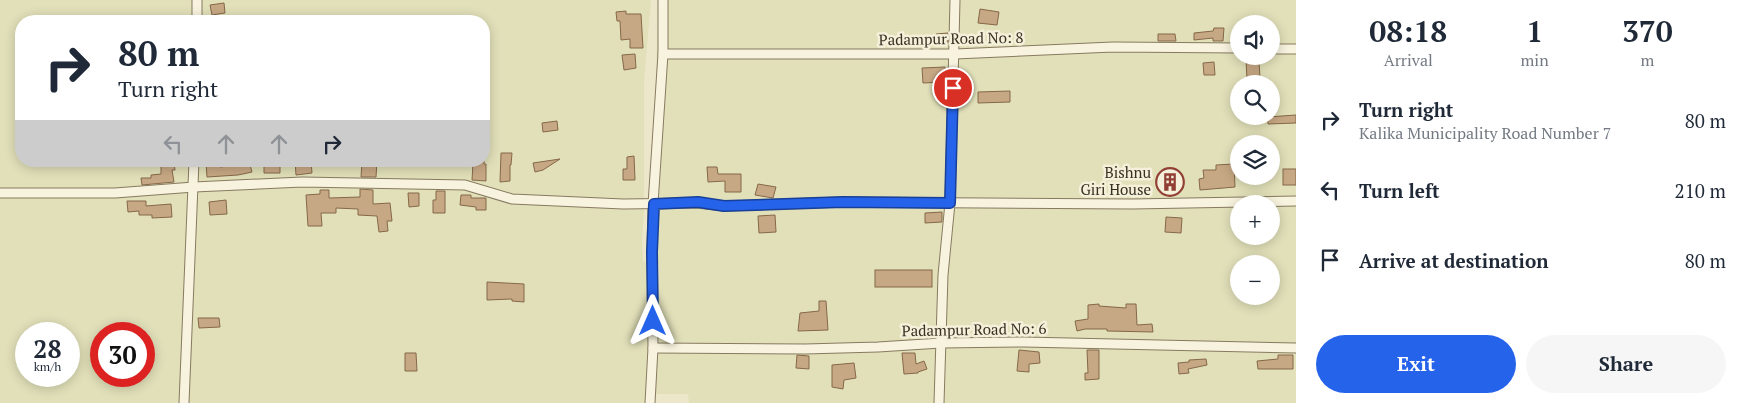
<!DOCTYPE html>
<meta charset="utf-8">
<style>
:root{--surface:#fff;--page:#f6f6f7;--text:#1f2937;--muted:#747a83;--accent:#2563eb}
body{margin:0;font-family:"PT Serif",serif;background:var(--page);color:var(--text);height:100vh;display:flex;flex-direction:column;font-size:19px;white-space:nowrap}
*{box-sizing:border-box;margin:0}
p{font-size:16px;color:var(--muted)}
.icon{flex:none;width:28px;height:28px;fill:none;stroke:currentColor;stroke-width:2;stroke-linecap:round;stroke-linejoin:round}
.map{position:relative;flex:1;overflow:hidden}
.sheet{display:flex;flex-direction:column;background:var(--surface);width:450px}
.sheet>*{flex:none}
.top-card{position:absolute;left:15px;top:15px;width:475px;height:152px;border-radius:20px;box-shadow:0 2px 12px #0003;background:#fff;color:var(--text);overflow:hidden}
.tools{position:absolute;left:1230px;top:15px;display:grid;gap:10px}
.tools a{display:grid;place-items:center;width:50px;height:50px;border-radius:50%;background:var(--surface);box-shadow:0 2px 12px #0003;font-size:25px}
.speed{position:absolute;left:15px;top:322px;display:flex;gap:10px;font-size:25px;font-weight:700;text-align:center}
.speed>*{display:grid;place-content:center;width:65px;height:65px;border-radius:50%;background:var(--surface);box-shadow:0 2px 12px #0003;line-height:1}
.speed small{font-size:12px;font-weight:400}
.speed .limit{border:8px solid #d22;background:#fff;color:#111}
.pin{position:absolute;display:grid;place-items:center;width:42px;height:42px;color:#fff;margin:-21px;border:2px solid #fff;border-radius:50%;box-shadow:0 1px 5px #0007}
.me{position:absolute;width:55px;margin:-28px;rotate:0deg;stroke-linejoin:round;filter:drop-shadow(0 0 4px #0008)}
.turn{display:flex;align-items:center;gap:18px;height:105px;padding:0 20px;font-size:22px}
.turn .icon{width:65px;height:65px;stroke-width:2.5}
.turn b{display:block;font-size:35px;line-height:42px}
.lanes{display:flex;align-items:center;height:48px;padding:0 20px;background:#0003;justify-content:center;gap:25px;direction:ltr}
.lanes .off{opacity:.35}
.eta{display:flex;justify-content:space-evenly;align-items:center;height:85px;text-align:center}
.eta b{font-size:30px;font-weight:700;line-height:35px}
.button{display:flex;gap:10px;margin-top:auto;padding:10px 20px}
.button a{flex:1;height:58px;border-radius:30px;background:var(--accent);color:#fff;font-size:20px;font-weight:700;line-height:58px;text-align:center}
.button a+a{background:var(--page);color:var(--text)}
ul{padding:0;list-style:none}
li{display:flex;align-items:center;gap:15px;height:70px;padding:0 20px}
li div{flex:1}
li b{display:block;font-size:19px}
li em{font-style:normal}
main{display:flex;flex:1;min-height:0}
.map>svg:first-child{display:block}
.farmland{fill:#e1e0b9;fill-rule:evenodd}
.building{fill:#c7a884;stroke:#856848}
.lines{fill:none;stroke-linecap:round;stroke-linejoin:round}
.minor-casing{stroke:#877a60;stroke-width:11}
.minor{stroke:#f7f3de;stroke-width:9}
.route-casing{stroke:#184099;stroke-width:12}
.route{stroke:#2563eb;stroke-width:9}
.labels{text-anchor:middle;stroke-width:5;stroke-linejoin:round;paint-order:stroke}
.street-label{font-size:15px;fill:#393022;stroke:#f4f0da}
.poi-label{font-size:15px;fill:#393022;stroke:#f4f0da;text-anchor:end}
</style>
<main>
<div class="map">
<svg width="1296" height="403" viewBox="0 0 1296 403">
<rect width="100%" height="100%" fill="#ece6cb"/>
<g class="farmland">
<path d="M0 0H651L644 82V210L642 241 643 260 653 270 647 403H0ZM21 21H484V161H21ZM26 334H69V376H26ZM101 334H144V376H101Z"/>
<path d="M658 0H1296V403H689L688 394H654L659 274V265L652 249ZM1239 24H1271V56H1239ZM1239 84H1271V116H1239ZM1239 144H1271V176H1239ZM1239 204H1271V236H1239ZM1239 264H1271V296H1239Z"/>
</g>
<g class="building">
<path d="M224 3 225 13 212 15 210 5Z"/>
<path d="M980 9 999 12 997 25 978 23Z"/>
<path d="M626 11V14H641L643 48H630V39L621 40 620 21H617L616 12Z"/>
<path d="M1214 28H1224L1223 41H1213V38L1194 40V33L1213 31Z"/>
<path d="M948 33V44L936 45V34Z"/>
<path d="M1158 34H1175L1176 41H1158Z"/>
<path d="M635 54 636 68 624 70 622 55Z"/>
<path d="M1246 60H1259L1260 79H1247Z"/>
<path d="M1214 62 1215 75H1204L1203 63Z"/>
<path d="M945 67 946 82 923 83 922 68Z"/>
<path d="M1010 91V102L978 103V92Z"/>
<path d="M1296 115V123L1268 124V117Z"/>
<path d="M557 121 558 130 543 132 542 123Z"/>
<path d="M501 153H512L511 165H510V181L500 182Z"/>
<path d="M634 156 635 180H623V169H627V157Z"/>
<path d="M560 159 543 170 535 172 533 163Z"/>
<path d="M161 161H174L175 170H172L174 182 142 185 141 178H151V175L161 174Z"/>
<path d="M245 161H249L252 172 238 175 207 177 206 163 220 162V167L237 165 236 163Z"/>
<path d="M295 161H311L312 173 296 175Z"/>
<path d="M362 161H377L376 177H361Z"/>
<path d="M475 161H484V164H486V181L472 180 473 163H475Z"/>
<path d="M280 162V173H264V163Z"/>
<path d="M1234 164 1235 187 1200 190 1199 179 1204 178 1203 170H1216V165Z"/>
<path d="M707 167H717L718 174H741V192H725V181L708 182Z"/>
<rect x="1283" y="169" width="13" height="16"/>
<path d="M1177 171V192H1163V172Z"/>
<path d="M758 184 776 187 773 198 755 195Z"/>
<path d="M360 189 373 190V204L390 203 392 221H387L388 231 379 232 377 216 358 215V209L336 208V213H321L322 226H308L306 195 320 194V190H329V198L360 197Z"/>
<path d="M436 191H445V213H433V200H436Z"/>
<path d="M408 193H419V206L409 207Z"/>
<path d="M461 195H471V198H486V210H476V207L460 205Z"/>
<path d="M226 200 227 214 210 215 209 202Z"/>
<path d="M127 201H146V206L171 204 172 217 152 218V215H139V211L128 212Z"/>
<path d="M942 212V222L925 223V213Z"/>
<path d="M775 215 776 232 759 233 758 216Z"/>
<path d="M1166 217 1182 218 1181 233 1165 232Z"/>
<rect x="875" y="270" width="57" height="17"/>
<path d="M487 282 524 284V302L512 301V299L487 300Z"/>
<path d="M819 301H826L828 330 798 331 800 313 819 311Z"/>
<path d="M1099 304V306L1126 308V304H1136L1137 325 1152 324 1153 332 1107 331V329H1085L1077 331 1075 321 1088 319V305Z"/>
<path d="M198 318H219L220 327 199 328Z"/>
<path d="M1019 350 1039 352 1040 363 1029 364V372L1017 371Z"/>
<path d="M1087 350H1099V379L1085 380V373H1088Z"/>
<path d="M405 353H416L417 371H405Z"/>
<path d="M902 353H915L916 364 924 361 927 369 918 372V373L904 374Z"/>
<path d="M797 355 809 356V369L796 368Z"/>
<path d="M1278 355H1293V369H1258L1257 361 1278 359Z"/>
<path d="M1206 359 1207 365 1188 369 1189 373 1179 374 1178 363 1189 362V360Z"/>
<path d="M854 363 856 378 844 380 843 389 832 387V365Z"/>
</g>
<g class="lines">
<defs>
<g id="minor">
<path d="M197 21V0"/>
<path d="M1271 49H1296"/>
<path d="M663 54H955L1113 47 1239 48"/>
<path d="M0 193H115L194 187 302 182 465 185 512 199 623 204 697 203 724 206 843 202 1132 204 1296 201"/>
<path d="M653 348 805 349 878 347 941 343 1024 342 1296 348"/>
<path d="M184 403 194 161"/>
<path d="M650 403 653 348 652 252 653 204 663 54V0"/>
<path d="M939 403 943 275 950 203 955 0"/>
</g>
</defs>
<use href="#minor" class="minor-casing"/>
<use href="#minor" class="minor"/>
</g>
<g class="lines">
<defs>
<path id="route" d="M653 321 652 252 654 204 698 202 724 206 843 202 950 203 953 88"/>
</defs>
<use href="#route" class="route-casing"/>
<use href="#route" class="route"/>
</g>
<defs>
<symbol id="building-ring" viewBox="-11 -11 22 22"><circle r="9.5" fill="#f4f0da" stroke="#924035" stroke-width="1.5"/><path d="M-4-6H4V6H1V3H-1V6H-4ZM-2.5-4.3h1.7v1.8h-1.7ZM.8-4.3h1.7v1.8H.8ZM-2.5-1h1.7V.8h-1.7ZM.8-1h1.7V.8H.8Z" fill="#924035"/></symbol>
</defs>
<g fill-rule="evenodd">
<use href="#building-ring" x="1154" y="166" width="32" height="32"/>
</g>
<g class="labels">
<g class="street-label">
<text transform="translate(951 39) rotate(-1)" y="5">Padampur Road No: 8</text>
<text transform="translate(974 330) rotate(-1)" y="5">Padampur Road No: 6</text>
</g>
<g class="poi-label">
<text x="1151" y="178">Bishnu<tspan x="1151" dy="17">Giri House</tspan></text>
</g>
</g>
</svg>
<div class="tools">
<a><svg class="icon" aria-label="sound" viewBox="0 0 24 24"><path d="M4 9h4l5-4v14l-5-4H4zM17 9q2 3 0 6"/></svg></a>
<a><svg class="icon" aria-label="search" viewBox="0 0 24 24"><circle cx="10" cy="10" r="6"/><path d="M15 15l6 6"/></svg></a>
<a><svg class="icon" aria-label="layers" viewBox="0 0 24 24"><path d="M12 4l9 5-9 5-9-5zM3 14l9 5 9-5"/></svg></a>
<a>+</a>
<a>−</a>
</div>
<div class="speed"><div>28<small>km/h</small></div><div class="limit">30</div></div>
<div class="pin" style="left:953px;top:88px;background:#d93025"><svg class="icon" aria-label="arrive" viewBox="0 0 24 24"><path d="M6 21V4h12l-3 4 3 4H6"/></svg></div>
<svg class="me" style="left:653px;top:321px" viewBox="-20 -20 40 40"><path d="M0-17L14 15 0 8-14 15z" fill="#2563eb" stroke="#fff" stroke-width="4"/></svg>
<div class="top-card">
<div class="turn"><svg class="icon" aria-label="right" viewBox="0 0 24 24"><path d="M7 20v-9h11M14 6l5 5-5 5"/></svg><div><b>80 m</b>Turn right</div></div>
<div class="lanes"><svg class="icon off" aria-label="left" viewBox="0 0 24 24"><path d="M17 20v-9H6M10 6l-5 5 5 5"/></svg><svg class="icon off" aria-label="ahead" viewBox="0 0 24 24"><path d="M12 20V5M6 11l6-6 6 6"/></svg><svg class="icon off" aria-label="ahead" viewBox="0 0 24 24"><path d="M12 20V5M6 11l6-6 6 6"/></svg><svg class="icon" aria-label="right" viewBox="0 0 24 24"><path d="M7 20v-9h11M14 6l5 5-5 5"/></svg></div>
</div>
</div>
<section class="sheet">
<div class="eta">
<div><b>08:18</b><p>Arrival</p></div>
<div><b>1</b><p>min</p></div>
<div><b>370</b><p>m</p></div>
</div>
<ul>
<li><svg class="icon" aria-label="right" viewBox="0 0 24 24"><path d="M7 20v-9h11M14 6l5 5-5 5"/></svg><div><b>Turn right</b><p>Kalika Municipality Road Number 7</p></div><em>80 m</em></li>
<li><svg class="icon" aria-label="left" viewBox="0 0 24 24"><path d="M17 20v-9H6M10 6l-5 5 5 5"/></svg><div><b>Turn left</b></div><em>210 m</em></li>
<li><svg class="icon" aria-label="arrive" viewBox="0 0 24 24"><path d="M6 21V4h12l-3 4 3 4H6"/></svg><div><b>Arrive at destination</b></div><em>80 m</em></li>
</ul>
<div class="button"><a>Exit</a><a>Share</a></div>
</section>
</main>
